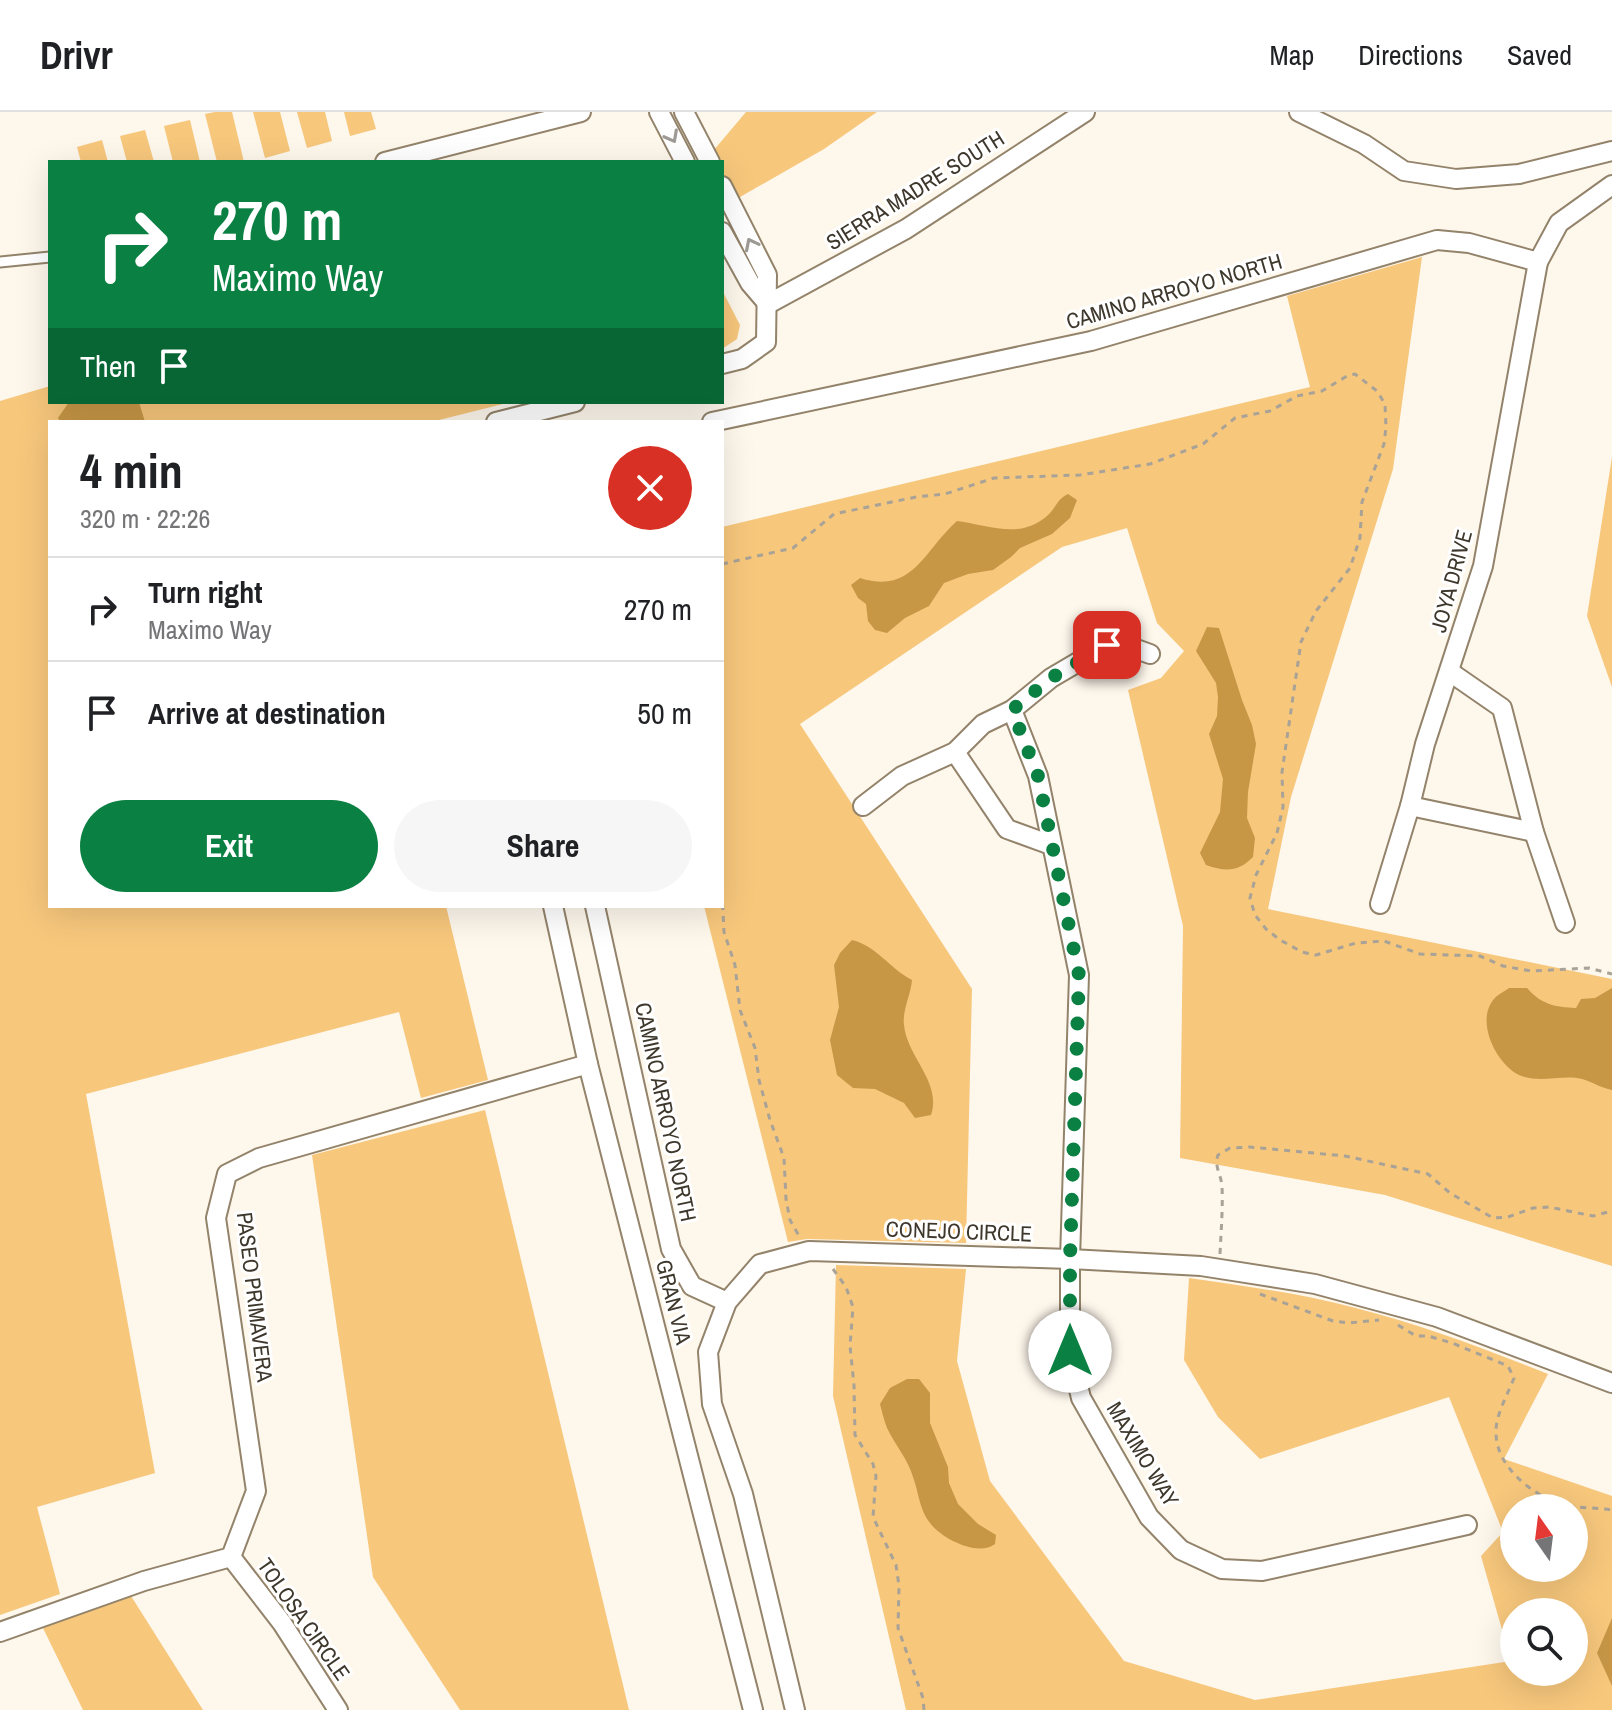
<!DOCTYPE html>
<meta charset="utf-8">
<style>
:root{--surface:#fff;--page:#f6f6f6;--text:#202124;--muted:#757577;--line:#e0e0e0;--accent:#0b8043}
body{margin:0;font-family:"Archivo Narrow",sans-serif;background:var(--page);color:var(--text);height:100vh;display:flex;flex-direction:column;font-size:30px;white-space:nowrap}
*{box-sizing:border-box;margin:0}
p{font-size:26px;color:var(--muted)}
.icon{flex:none;width:44px;height:44px;fill:none;stroke:currentColor;stroke-width:2;stroke-linecap:round;stroke-linejoin:round}
.map{position:relative;flex:1;overflow:hidden}
.side{position:absolute;left:48px;top:308px;width:676px;height:488px;display:flex;flex-direction:column;background:var(--surface);border-radius:0px;box-shadow:0 8px 32px #0002}
.side>*{flex:none}
.banner{position:absolute;left:48px;top:48px;width:676px;height:244px;border-radius:0px;box-shadow:0 8px 32px #0002;background:#0b8043;color:#fff;overflow:hidden}
.needle{width:52px;rotate:346deg}
.tools{position:absolute;left:1500px;top:1382px;display:grid;gap:16px}
.tools a{display:grid;place-items:center;width:88px;height:88px;border-radius:50%;background:var(--surface);box-shadow:0 8px 32px #0002;font-size:40px}
.pin{position:absolute;display:grid;place-items:center;width:68px;height:68px;color:#fff;margin:-34px;border-radius:16px;box-shadow:0 4px 12px #0006}
.me{position:absolute;width:88px;margin:-44px;rotate:0deg;stroke-linejoin:round;filter:drop-shadow(0 0 6px #0008)}
.turn{display:flex;align-items:center;gap:28px;height:168px;padding:0 32px;font-size:36px}
.turn .icon{width:104px;height:104px;stroke-width:2.5}
.turn b{display:block;font-size:56px;line-height:68px}
.then{display:flex;align-items:center;height:76px;padding:0 32px;background:#0003;gap:16px;font-size:30px}
.round{display:grid;place-items:center;flex:none;width:84px;height:84px;border-radius:42px;background:var(--page)}
.summary{display:flex;align-items:center;justify-content:space-between;height:136px;padding:0 32px}
h1{font-size:48px;font-weight:700;line-height:60px}
.action{display:flex;gap:16px;margin-top:auto;padding:16px 32px}
.action a{flex:1;height:92px;border-radius:48px;background:var(--accent);color:#fff;font-size:32px;font-weight:700;line-height:92px;text-align:center}
.action a+a{background:var(--page);color:var(--text)}
ul{padding:0;list-style:none}
li{display:flex;align-items:center;gap:24px;height:104px;padding:0 32px;border-top:2px solid var(--line)}
li div{flex:1}
li b{display:block;font-size:30px}
li em{font-style:normal}
header{display:flex;align-items:center;gap:48px;box-sizing:border-box;height:112px;padding:0 40px;background:var(--surface);border-bottom:2px solid var(--line)}
header strong{font-size:38px}
nav{display:flex;gap:44px;margin-inline-start:auto;font-size:28px}
.map>svg:first-child{display:block}
.green{fill:#f7c77c;fill-rule:evenodd}
.water{fill:#c79746}
.lines{fill:none;stroke-linecap:round;stroke-linejoin:round}
.service-casing{stroke:#93836a;stroke-width:13}
.minor-casing{stroke:#93836a;stroke-width:22}
.path{stroke:#a9a297;stroke-width:3;stroke-dasharray:6 6;stroke-linecap:butt}
.service{stroke:#fff;stroke-width:9}
.minor{stroke:#fff;stroke-width:18}
.oneway{stroke:#9e9b96}
.route{stroke:#0b8043;stroke-width:14;stroke-dasharray:0 25.2}
.labels{text-anchor:middle;stroke-width:6;stroke-linejoin:round;paint-order:stroke}
.street-label{font-size:22px;fill:#3e372c;stroke:#fff}
</style>
<header>
<strong>Drivr</strong>
<nav><a>Map</a><a>Directions</a><a>Saved</a></nav>
</header>
<div class="map">
<svg width="1612" height="1598" viewBox="0 0 1612 1598">
<rect width="100%" height="100%" fill="#fef7ec"/>
<g class="green">
<path d="M215 0H232L244 50H217L205 2Z"/>
<path d="M253 0H280L290 39 265 46Z"/>
<path d="M297 0H325L332 29 307 36Z"/>
<path d="M344 0H371L376 17 350 24Z"/>
<path d="M746 0H877L824 37 733 89 722 69V50H711L708 45Z"/>
<path d="M190 8 200 50H173L164 14Z"/>
<path d="M145 18 154 50H127L120 24Z"/>
<path d="M102 28 108 50H81L77 35Z"/>
<path d="M1422 145 1393 357 1291 685 1268 797 1612 867V1154L1385 1083 1180 1046 1183 814 1128 578 1161 566 1184 539 1157 511 1127 416 1062 435 800 612 972 877 966 1131 807 1127 788 1130 704 794H722V415L1310 275 1287 184Z"/>
<path d="M722 178 740 213 737 227 722 237Z"/>
<path d="M50 274V290H511L431 310H50V794H446L488 968 421 986 399 900 86 982 155 1361 37 1395 60 1482 0 1503V289Z"/>
<path d="M1612 345V575L1587 504Z"/>
<path d="M485 998 629 1598H460L373 1465 312 1043Z"/>
<path d="M836 1153 966 1157 957 1249 990 1369 1124 1549 1255 1588 1511 1549 1481 1444 1503 1420 1449 1285 1260 1347 1218 1305 1184 1248 1189 1166C1244 1174 1298 1181 1352 1195 1419 1212 1483 1236 1548 1262L1504 1347 1612 1384V1598H906L833 1284ZM1514 1396H1574V1456H1514ZM1514 1500H1574V1560H1514Z"/>
<path d="M131 1484 203 1598H83L42 1514Z"/>
</g>
<g class="water">
<path d="M69 290H139L145 310H60L58 306Z"/>
<path d="M1068 382 1077 388 1070 406 1052 422 1020 436 1011 445 993 458 968 462 944 471 929 494 905 506 887 521 875 518 868 509 866 492 858 486 851 473 860 466C913 483 924 438 957 409 989 413 1019 428 1047 404 1056 396 1057 387 1068 382Z"/>
<path d="M1207 515 1219 516 1242 588 1252 613 1256 632 1248 680 1247 706 1255 726 1253 745C1238 760 1226 760 1206 753L1200 741 1220 700 1223 667 1209 622 1217 604 1218 585 1216 571 1196 539Z"/>
<path d="M852 828C877 834 890 857 912 868 911 882 902 899 904 913 907 945 942 970 931 1003L915 1006 904 991 875 977 853 976 837 963 830 928 839 895 834 853 840 841Z"/>
<path d="M1509 876H1527C1542 893 1555 895 1576 896L1581 887 1595 886 1612 876V978C1601 976 1593 970 1582 967 1563 962 1539 972 1519 963 1496 952 1475 909 1494 887 1497 883 1505 879 1509 876Z"/>
<path d="M907 1267H919L930 1281V1311L948 1355 949 1371 958 1392 978 1412 996 1423 995 1432C978 1445 942 1427 930 1411 919 1397 919 1381 913 1365 908 1347 895 1333 887 1316 884 1308 882 1300 880 1292L890 1276Z"/>
<path d="M1612 1506V1574L1597 1541Z"/>
</g>
<g class="lines">
<defs>
<path id="service" d="M0 150 50 145"/>
<g id="minor">
<path d="M659 0 685 50"/>
<path d="M684 0 710 50"/>
<path d="M1299 0 1364 32 1404 59 1456 67 1519 62 1612 39"/>
<path d="M385 50 581 0"/>
<path d="M722 74 767 163 766 230 742 247 722 252"/>
<path d="M722 120 750 171 768 192"/>
<path d="M768 192 906 117 1085 0"/>
<path d="M496 310 575 290"/>
<path d="M712 310 1091 229 1437 128 1469 131 1538 150 1559 111 1612 73"/>
<path d="M1450 560 1502 596 1534 720 1565 811"/>
<path d="M1012 598 1038 664 1079 863 1070 1147V1239L1081 1286 1149 1405 1181 1438 1222 1457 1262 1459 1467 1413"/>
<path d="M955 640 1007 717 1051 733"/>
<path d="M863 694 902 664 955 640 983 612 1012 598 1051 566 1107 533 1128 534 1150 542"/>
<path d="M1410 694 1534 720"/>
<path d="M1380 792 1410 694 1425 632 1483 454 1538 150"/>
<path d="M553 794 588 952 753 1598"/>
<path d="M595 794 671 1137 692 1174 727 1190"/>
<path d="M231 1445 282 1511 338 1598"/>
<path d="M0 1520 144 1469 231 1445 256 1379 216 1106 227 1062 259 1046 588 952"/>
<path d="M795 1598 743 1382 712 1292 708 1240 727 1190 760 1152 809 1139 1070 1147 1201 1154 1315 1172 1437 1205 1612 1271"/>
</g>
</defs>
<use href="#service" class="service-casing"/>
<use href="#minor" class="minor-casing"/>
<g class="path">
<path d="M722 452 793 436 834 402 916 385 945 382 994 366 1080 363 1150 352 1203 332 1235 306 1270 299 1297 284 1322 279 1347 264 1355 262 1377 279 1385 292 1386 315 1384 332 1362 390 1360 426 1350 456 1316 499 1301 530 1282 660 1283 695 1277 721 1256 763 1250 786 1255 803 1266 817 1280 828 1302 840 1316 843 1356 831 1384 829 1420 842 1480 844 1503 854 1531 859 1589 856 1612 862"/>
<path d="M722 780 724 820 735 853 740 898 755 936 759 968 770 1008 784 1046 786 1087 790 1108 799 1124"/>
<path d="M1220 1142C1221 1119 1223 1097 1222 1074 1221 1062 1214 1055 1218 1043L1230 1036 1250 1035 1345 1044 1428 1062 1450 1081 1493 1106 1508 1105 1533 1096 1549 1095 1593 1104 1612 1099"/>
<path d="M833 1157 846 1175 853 1195 850 1234 854 1273 855 1323 873 1352 876 1364 873 1405 896 1453 899 1474 898 1516 923 1586 924 1598"/>
<path d="M1260 1182 1333 1209 1348 1211 1379 1208"/>
<path d="M1398 1213 1416 1224H1428L1452 1231 1508 1254 1514 1266C1508 1282 1496 1302 1496 1319 1495 1353 1529 1380 1557 1391 1574 1397 1594 1395 1612 1398"/>
</g>
<use href="#service" class="service"/>
<use href="#minor" class="minor"/>
</g>
<defs><path id="oneway-chevron" d="M-2-3.5L2.5 0L-2 3.5" fill="none" stroke-width="1.6" stroke-linecap="round" stroke-linejoin="round" transform="scale(2)"/></defs>
<g class="oneway">
<use href="#oneway-chevron" transform="translate(672 25) rotate(62)"/>
<use href="#oneway-chevron" transform="translate(751 132) rotate(-117)"/>
</g>
<g class="lines">
<path class="route" d="M1070 1239V1147L1079 863 1038 664 1012 598 1051 566 1107 533"/>
</g>
<g class="labels">
<g class="street-label">
<text transform="translate(915 78) rotate(-32)" y="8">SIERRA MADRE SOUTH</text>
<text transform="translate(1174 179) rotate(-16)" y="8">CAMINO ARROYO NORTH</text>
<text transform="translate(1451 469) rotate(-75)" y="8">JOYA DRIVE</text>
<text transform="translate(666 1000) rotate(78)" y="8">CAMINO ARROYO NORTH</text>
<text transform="translate(959 1119) rotate(2)" y="8">CONEJO CIRCLE</text>
<text transform="translate(255 1185) rotate(83)" y="8">PASEO PRIMAVERA</text>
<text transform="translate(674 1190) rotate(76)" y="8">GRAN VIA</text>
<text transform="translate(1143 1342) rotate(59)" y="8">MAXIMO WAY</text>
<text transform="translate(304 1507) rotate(55)" y="8">TOLOSA CIRCLE</text>
</g>
</g>
</svg>
<div class="tools">
<a><svg class="needle" viewBox="-14 -14 28 28"><path d="M0-13l5 13h-10z" fill="#e53935"/><path d="M0 13l5-13h-10z" fill="#757577"/></svg></a>
<a><svg class="icon" aria-label="search" viewBox="0 0 24 24"><circle cx="10" cy="10" r="6"/><path d="M15 15l6 6"/></svg></a>
</div>
<div class="pin" style="left:1107px;top:533px;background:#d93025"><svg class="icon" aria-label="arrive" viewBox="0 0 24 24"><path d="M6 21V4h12l-3 4 3 4H6"/></svg></div>
<svg class="me" style="left:1070px;top:1239px" viewBox="-20 -20 40 40"><circle r="19" fill="#fff"/><path d="M0-13L10 11 0 6-10 11z" fill="#0b8043"/></svg>
<div class="banner">
<div class="turn"><svg class="icon" aria-label="right" viewBox="0 0 24 24"><path d="M7 20v-9h11M14 6l5 5-5 5"/></svg><div><b>270 m</b>Maximo Way</div></div>
<div class="then">Then<svg class="icon" aria-label="arrive" viewBox="0 0 24 24"><path d="M6 21V4h12l-3 4 3 4H6"/></svg></div>
</div>
<section class="side">
<div class="summary"><div><h1>4 min</h1><p>320 m · 22:26</p></div><a class="round" style="background:#d93025;color:#fff"><svg class="icon" aria-label="close" viewBox="0 0 24 24"><path d="M6 6l12 12M18 6L6 18"/></svg></a></div>
<ul>
<li><svg class="icon" aria-label="right" viewBox="0 0 24 24"><path d="M7 20v-9h11M14 6l5 5-5 5"/></svg><div><b>Turn right</b><p>Maximo Way</p></div><em>270 m</em></li>
<li><svg class="icon" aria-label="arrive" viewBox="0 0 24 24"><path d="M6 21V4h12l-3 4 3 4H6"/></svg><div><b>Arrive at destination</b></div><em>50 m</em></li>
</ul>
<div class="action"><a>Exit</a><a>Share</a></div>
</section>
</div>
